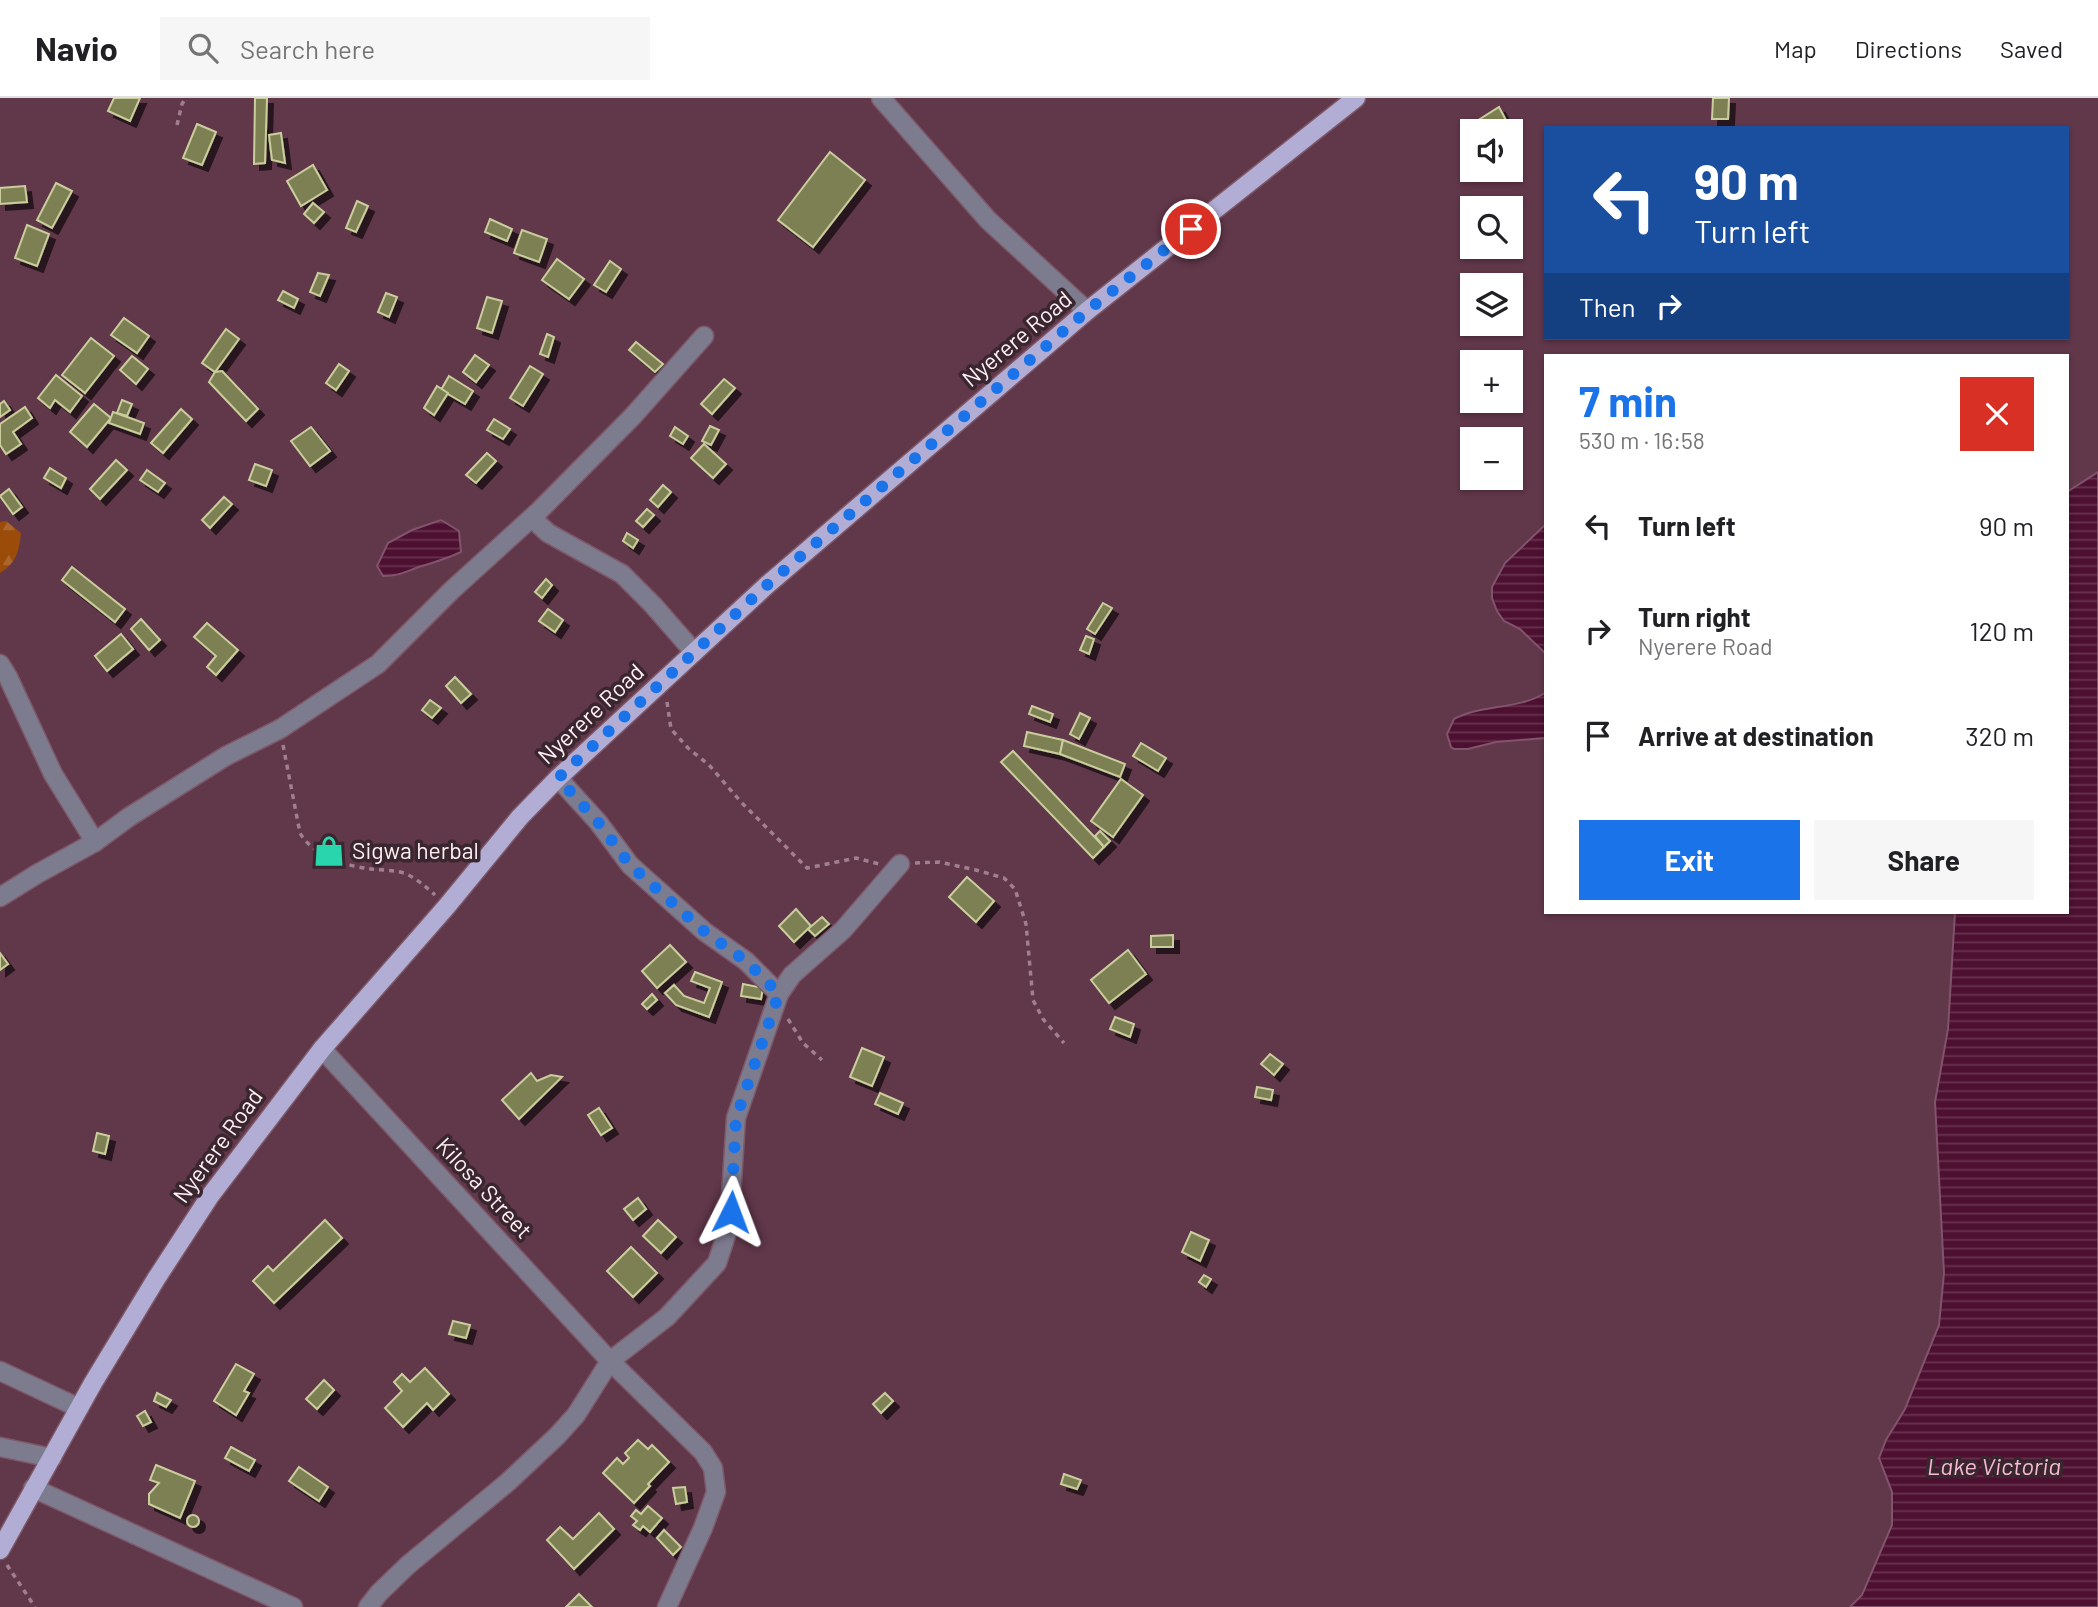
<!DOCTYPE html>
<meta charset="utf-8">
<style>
:root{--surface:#fff;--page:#f6f6f6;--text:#202124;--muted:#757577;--line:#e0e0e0;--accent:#1a73e8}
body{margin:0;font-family:Barlow,sans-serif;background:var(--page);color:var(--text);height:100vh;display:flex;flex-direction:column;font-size:26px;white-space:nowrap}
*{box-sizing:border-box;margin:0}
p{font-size:23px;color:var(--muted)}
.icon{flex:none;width:38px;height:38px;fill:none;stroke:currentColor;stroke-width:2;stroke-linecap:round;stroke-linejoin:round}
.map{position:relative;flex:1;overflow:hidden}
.drawer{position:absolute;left:1544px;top:256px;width:525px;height:560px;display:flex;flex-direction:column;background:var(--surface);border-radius:0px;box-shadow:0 2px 5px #0004}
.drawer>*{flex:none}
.top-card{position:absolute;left:1544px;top:28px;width:525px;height:214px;border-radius:0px;box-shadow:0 2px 5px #0004;background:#1a4fa0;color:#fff;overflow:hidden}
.tools{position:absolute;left:1460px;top:21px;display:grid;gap:14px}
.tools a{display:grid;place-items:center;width:63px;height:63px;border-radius:0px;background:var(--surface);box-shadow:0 2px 5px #0004;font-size:35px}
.pin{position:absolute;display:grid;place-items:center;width:60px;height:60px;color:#fff;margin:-30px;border:4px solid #fff;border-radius:50%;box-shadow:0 2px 7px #0007}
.me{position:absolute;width:77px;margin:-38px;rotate:3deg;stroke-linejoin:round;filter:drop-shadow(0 0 5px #0008)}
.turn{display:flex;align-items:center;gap:24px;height:147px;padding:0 35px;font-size:32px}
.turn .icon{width:91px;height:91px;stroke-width:2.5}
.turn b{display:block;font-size:49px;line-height:60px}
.then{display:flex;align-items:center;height:66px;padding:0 35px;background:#0003;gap:14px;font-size:26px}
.round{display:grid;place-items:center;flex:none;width:74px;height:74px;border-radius:0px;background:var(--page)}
.summary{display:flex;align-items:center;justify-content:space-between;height:119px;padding:0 35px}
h1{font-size:42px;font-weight:700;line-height:52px;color:var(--accent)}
.button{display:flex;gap:14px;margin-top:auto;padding:14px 35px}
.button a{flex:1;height:80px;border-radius:0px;background:var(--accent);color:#fff;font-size:28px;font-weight:700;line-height:80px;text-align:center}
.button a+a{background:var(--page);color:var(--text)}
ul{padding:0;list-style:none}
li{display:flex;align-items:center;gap:21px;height:105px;padding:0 35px}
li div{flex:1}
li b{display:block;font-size:26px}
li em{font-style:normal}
header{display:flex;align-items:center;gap:42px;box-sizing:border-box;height:98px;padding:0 35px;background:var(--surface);border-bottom:2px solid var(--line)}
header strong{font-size:33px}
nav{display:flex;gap:38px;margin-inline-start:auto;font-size:24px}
.search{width:490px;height:63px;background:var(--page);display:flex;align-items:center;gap:18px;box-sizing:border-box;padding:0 24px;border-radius:0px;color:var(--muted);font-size:26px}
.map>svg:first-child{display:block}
.forest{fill:url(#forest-firs)}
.water{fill:url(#water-rules);stroke:#82536c;stroke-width:2}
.building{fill:#7d8052;stroke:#cace9d;stroke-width:2;filter:url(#shadow)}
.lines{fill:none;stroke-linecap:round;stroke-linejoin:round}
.minor-casing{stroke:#7d5869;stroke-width:21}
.major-casing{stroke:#7d5869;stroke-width:21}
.path{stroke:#a0808e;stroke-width:3.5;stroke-dasharray:5 5;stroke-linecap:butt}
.minor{stroke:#7d7b8e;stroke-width:18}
.major{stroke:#b2add4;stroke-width:18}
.route{stroke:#1a73e8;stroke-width:12;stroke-dasharray:0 21.6}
.labels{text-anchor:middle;stroke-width:7;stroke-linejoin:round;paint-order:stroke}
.street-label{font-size:23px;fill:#ffeff5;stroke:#3a262e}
.poi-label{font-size:23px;fill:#ffeff5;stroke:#3a262e;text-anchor:start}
.water-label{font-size:24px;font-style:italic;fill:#f7bad4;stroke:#3a262e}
</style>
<header>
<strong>Navio</strong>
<div class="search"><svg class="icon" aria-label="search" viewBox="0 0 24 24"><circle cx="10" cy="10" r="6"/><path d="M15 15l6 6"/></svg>Search here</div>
<nav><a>Map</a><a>Directions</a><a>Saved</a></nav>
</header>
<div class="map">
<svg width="2098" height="1509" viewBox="0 0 2098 1509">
<defs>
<pattern id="forest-firs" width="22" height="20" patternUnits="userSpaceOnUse" patternTransform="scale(1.75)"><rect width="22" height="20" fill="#9b4c09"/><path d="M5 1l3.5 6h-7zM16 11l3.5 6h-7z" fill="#aa662d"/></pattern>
<pattern id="water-rules" width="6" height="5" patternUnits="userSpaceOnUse" patternTransform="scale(1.75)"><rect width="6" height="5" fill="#4d1031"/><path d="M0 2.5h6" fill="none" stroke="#68334f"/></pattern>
<filter id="shadow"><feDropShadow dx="6" dy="6" stdDeviation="0" flood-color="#0009"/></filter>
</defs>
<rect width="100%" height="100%" fill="#61374a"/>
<path class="forest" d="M6 423 21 435C19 454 16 465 0 475V424Z"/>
<g class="water">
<path d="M2098 374V1509H1850L1862 1497 1892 1427V1394L1879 1360 1886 1342 1905 1311 1939 1227 1944 1175 1935 1004 1948 931 1955 814H2067V394Z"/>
<path d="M441 422 459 433 461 454C448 460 436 464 422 468 406 473 401 478 383 478L377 468 388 445 412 432Z"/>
<path d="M1545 427V555L1520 531 1504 523 1497 513 1492 500V489L1505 465Z"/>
<path d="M1545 595V640L1496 644 1468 651H1454L1451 649 1447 636 1454 621C1482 606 1518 612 1545 595Z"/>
</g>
<g class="building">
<path d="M114 0H140L130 23 108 13Z"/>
<path d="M255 0H267L265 65 254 66Z"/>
<path d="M1713 0H1729L1728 21H1712Z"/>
<path d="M1499 9 1508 26 1496 33H1476L1472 26Z"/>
<path d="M197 26 216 34 202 67 183 60Z"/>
<path d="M281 35 285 65 272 62 269 37Z"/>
<path d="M830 54 865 82 813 149 778 122Z"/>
<path d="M313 67 327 92 301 108 287 83Z"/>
<path d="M56 85 72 93 52 130 37 122Z"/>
<path d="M25 88 27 104 0 106V90Z"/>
<path d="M357 103 368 108 356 134 346 130Z"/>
<path d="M313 105 324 114 314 125 304 116Z"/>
<path d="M490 121 512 131 507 143 485 134Z"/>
<path d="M27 127 49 136 37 168 15 160Z"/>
<path d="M522 132 547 141 539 164 514 155Z"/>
<path d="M557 161 584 181 569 201 542 182Z"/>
<path d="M610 163 621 171 606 194 594 187Z"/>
<path d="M318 175 329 177 320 198 310 194Z"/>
<path d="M283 193 298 201 294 210 278 202Z"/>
<path d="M386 195 397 199 389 219 378 214Z"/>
<path d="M487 199 502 203 492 235 477 230Z"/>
<path d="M124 220 149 238 137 255 111 237Z"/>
<path d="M226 231 239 241 215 274 202 265Z"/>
<path d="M547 236 554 239 548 259 540 256Z"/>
<path d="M91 240 114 258 85 295 62 277Z"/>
<path d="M636 244 663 266 655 274 629 252Z"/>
<path d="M475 257 489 267 476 284 463 274Z"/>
<path d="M132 258 148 271 136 286 120 272Z"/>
<path d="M339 266 349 273 336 292 326 285Z"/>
<path d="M530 268 543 276 523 308 510 300Z"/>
<path d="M222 273 258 311 246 323 209 284 215 274Z"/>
<path d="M56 277 82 298 70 314 55 302 50 310 38 300Z"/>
<path d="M449 278 473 293 465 306 441 292Z"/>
<path d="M724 281 735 290 712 316 701 306Z"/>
<path d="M437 288 448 295 434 317 424 310Z"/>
<path d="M122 302 132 306 127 318 117 315Z"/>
<path d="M4 303 10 312 0 319V306Z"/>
<path d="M94 306 111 320 87 349 70 334Z"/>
<path d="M25 309 32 320 13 334 21 346 6 356 0 347V326Z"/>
<path d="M181 311 192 321 163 355 151 345Z"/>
<path d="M113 314 144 325 140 336 109 325Z"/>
<path d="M494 321 510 331 503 341 487 332Z"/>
<path d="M710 328 719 332 711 347 702 343Z"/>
<path d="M311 329 330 353 310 368 291 343Z"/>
<path d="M675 329 688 338 683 346 670 338Z"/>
<path d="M704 346 726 366 713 380 691 360Z"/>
<path d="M487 355 496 363 476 385 466 377Z"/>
<path d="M116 362 127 372 100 401 90 391Z"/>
<path d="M255 366 272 372 266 388 249 382Z"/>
<path d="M50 370 66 380 61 390 44 380Z"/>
<path d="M147 372 165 385 158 394 140 382Z"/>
<path d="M663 387 671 394 658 409 650 402Z"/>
<path d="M9 391 22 409 13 416 0 398Z"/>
<path d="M224 399 232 406 210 430 202 422Z"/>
<path d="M647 411 654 417 643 429 636 423Z"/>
<path d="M627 435 638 442 633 450 623 443Z"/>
<path d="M72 469 125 511 115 524 62 482Z"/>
<path d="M546 481 552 487 542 500 535 494Z"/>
<path d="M1103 505 1112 510 1095 536 1087 531Z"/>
<path d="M548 511 563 522 555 534 539 523Z"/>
<path d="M141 521 160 542 149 552 131 531Z"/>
<path d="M207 525 238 552 216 577 207 569 216 558 194 539Z"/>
<path d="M121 536 133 551 107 573 95 558Z"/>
<path d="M1086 538 1094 541 1089 556 1080 552Z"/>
<path d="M455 579 471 596 461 605 446 588Z"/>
<path d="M430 602 441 610 432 620 422 612Z"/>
<path d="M1032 608 1053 616 1050 624 1029 616Z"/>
<path d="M1080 615 1090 620 1079 641 1070 636Z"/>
<path d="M1027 634 1063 642 1060 656 1024 648Z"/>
<path d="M1063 642 1125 666 1120 679 1060 656Z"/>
<path d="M1141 645 1166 660 1158 673 1133 658Z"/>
<path d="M1013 653 1104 749 1093 760 1001 664Z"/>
<path d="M1121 681 1143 697 1113 739 1091 723Z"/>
<path d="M1100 733 1110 743 1104 749 1095 738Z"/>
<path d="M967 779 994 803 976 824 949 799Z"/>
<path d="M796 811 811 828 794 844 779 828Z"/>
<path d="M822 819 829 826 815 838 808 831Z"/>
<path d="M1173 837V849H1151V838Z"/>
<path d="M670 847 686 864 657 890 642 873Z"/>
<path d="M1128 852 1146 876 1109 905 1091 882Z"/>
<path d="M0 855 8 866 0 872Z"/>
<path d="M695 874 722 884 709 919 676 907 665 895 674 887 684 898 704 905 710 890 691 883Z"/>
<path d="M743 886 763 890 761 901 741 898Z"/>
<path d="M652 896 657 902 647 911 642 906Z"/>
<path d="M1115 919 1134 926 1130 939 1110 931Z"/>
<path d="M862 950 884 959 872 988 850 979Z"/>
<path d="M1270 956 1283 966 1274 977 1261 966Z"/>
<path d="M531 975 537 983 551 977 562 979 519 1021 502 1002Z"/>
<path d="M1257 989 1273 992 1271 1002 1255 999Z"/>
<path d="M880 995 903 1005 898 1016 875 1006Z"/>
<path d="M599 1010 612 1030 601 1037 588 1017Z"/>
<path d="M97 1035 109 1038 105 1056 93 1053Z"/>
<path d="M638 1100 646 1111 633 1122 624 1111Z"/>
<path d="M325 1122 342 1140 274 1205 253 1183 268 1168 273 1173Z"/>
<path d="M658 1122 676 1139 661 1155 643 1138Z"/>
<path d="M1191 1134 1209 1142 1200 1163 1182 1154Z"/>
<path d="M631 1149 657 1175 633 1199 607 1173Z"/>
<path d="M1204 1177 1211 1181 1206 1189 1199 1184Z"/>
<path d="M453 1223 470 1227 466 1240 449 1236Z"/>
<path d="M236 1266 254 1276 244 1293 249 1295 236 1317 214 1303Z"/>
<path d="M425 1270 449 1296 433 1312 427 1305 403 1329 385 1310 402 1293 394 1284 402 1276 410 1284Z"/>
<path d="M324 1282 334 1292 317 1311 306 1301Z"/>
<path d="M157 1295 171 1302 166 1309 154 1303Z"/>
<path d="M885 1295 893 1303 881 1315 873 1306Z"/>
<path d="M145 1313 151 1324 143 1328 137 1318Z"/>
<path d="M638 1342 648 1351 652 1347 669 1364 648 1386 650 1388 634 1405 603 1375 617 1360 623 1366 629 1360 625 1355Z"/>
<path d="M231 1349 255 1362 249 1373 225 1360Z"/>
<path d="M156 1367 195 1383 180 1420 149 1406V1396L159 1385 150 1382Z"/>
<path d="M299 1369 328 1389 319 1403 289 1383Z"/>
<path d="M1064 1376 1081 1382 1077 1391 1061 1386Z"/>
<path d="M685 1389 687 1404 676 1406 673 1390Z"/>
<path d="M648 1408 662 1420 650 1434 643 1428 640 1432 633 1427 637 1423 631 1418 636 1412 641 1416Z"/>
<path d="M599 1415 614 1431 574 1471 547 1442 560 1429 573 1441Z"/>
<circle cx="193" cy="1423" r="6"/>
<path d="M664 1432 681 1449 673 1457 657 1440Z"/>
<path d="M579 1496 592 1509H566Z"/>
</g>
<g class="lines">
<defs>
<g id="minor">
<path d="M881 0 988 122 1087 213"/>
<path d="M532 420 548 435 622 476 653 507 694 554"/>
<path d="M0 566 8 579 53 676 95 744"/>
<path d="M558 680 598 724 630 767 705 834 746 863 779 896"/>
<path d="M0 799 37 776 95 744 129 719 226 658 280 631 378 566 452 492 539 413 633 318 704 238"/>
<path d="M322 951 610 1263 703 1354 713 1370 716 1394 703 1430 667 1509"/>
<path d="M0 1273 79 1310"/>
<path d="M0 1349 52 1360"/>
<path d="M33 1390 293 1509"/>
<path d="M368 1509 379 1495 408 1467 508 1384 557 1338 576 1317 610 1263 667 1219 717 1165 729 1128 736 1020 779 896 792 877 843 832 900 766"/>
</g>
<path id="major" d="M0 1452 93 1285 156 1181 210 1098 322 951 447 808 520 719 558 680 767 487 1087 213 1356 0"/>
</defs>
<use href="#minor" class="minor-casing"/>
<use href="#major" class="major-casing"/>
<g class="path">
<path d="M177 27 182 6 186 0"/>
<path d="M667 604 671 631 688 650 709 667 741 704 807 770 856 760 879 766"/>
<path d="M283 647 300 735C313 758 346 768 371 771 382 772 393 772 404 775 416 780 425 788 435 797"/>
<path d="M915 765 939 764 976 772 1004 780 1015 791 1026 826 1033 902 1043 921 1064 945"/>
<path d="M788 921 803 945 822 962"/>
<path d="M7 1467 35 1509"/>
</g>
<use href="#minor" class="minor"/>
<use href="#major" class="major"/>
</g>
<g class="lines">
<path class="route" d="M731 1114 736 1020 779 896 746 863 705 834 630 767 598 724 558 680 767 487 1087 213 1191 131"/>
</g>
<defs>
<symbol id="shop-bare" viewBox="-9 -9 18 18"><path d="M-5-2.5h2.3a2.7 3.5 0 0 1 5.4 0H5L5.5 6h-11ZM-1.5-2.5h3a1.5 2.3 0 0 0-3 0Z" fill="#29d5ad" stroke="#3a262e" stroke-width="2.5" paint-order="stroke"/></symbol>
</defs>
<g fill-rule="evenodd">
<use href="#shop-bare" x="307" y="731" width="44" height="44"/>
</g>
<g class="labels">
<g class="street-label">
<text transform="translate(1017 241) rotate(-40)" y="8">Nyerere Road</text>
<text transform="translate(591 616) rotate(-43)" y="8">Nyerere Road</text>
<text transform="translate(218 1048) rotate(-54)" y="8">Nyerere Road</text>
<text transform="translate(484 1090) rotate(47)" y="8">Kilosa Street</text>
</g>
<g class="poi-label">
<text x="352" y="761">Sigwa herbal</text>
</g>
<g class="water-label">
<text x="1994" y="1377">Lake Victoria</text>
</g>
</g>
</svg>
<div class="tools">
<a><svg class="icon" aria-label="sound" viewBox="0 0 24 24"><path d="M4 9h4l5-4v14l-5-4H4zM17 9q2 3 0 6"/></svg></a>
<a><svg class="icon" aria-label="search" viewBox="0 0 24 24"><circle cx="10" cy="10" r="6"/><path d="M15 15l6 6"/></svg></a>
<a><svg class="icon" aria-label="layers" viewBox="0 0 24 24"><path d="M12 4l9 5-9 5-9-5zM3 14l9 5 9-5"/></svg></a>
<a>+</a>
<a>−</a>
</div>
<div class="pin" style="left:1191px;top:131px;background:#d93025"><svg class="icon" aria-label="arrive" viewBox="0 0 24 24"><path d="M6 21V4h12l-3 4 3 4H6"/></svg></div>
<svg class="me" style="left:731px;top:1114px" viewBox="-20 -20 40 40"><path d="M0-17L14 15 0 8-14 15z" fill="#1a73e8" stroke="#fff" stroke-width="4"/></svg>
<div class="top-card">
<div class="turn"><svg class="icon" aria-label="left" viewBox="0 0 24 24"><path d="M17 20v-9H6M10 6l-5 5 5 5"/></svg><div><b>90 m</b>Turn left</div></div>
<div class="then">Then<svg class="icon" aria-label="right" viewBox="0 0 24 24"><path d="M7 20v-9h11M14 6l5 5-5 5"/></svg></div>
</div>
<section class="drawer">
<div class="summary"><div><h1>7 min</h1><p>530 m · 16:58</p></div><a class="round" style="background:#d93025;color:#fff"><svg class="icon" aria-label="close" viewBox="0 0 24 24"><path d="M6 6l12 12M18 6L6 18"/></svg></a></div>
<ul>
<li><svg class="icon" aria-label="left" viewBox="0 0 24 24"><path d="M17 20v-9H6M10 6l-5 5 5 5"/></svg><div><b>Turn left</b></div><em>90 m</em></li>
<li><svg class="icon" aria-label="right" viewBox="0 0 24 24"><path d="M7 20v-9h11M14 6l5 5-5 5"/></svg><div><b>Turn right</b><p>Nyerere Road</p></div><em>120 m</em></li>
<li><svg class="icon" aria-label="arrive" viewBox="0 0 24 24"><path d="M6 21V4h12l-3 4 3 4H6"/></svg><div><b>Arrive at destination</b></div><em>320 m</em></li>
</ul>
<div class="button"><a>Exit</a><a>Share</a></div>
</section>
</div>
